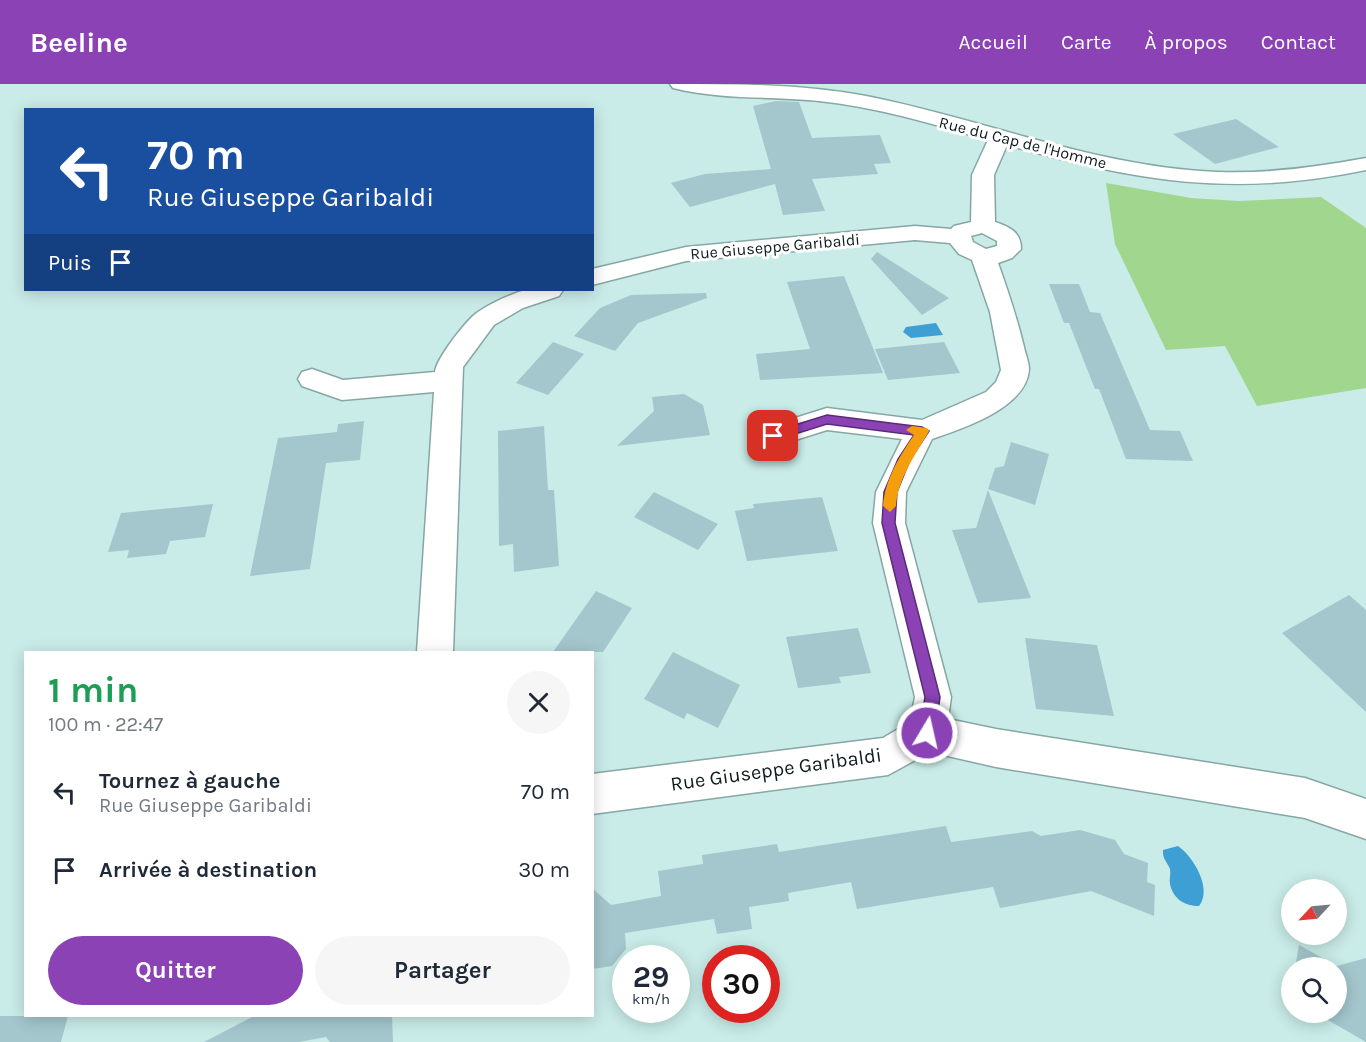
<!DOCTYPE html>
<html lang="fr">
<meta charset="utf-8">
<style>
:root{--surface:#fff;--page:#f6f6f7;--text:#1f2937;--muted:#747a83;--accent:#8b42b5}
body{margin:0;font-family:Karla,sans-serif;background:var(--page);color:var(--text);height:100vh;display:flex;flex-direction:column;font-size:22px;white-space:nowrap}
*{box-sizing:border-box;margin:0}
p{font-size:20px;color:var(--muted)}
.icon{flex:none;width:33px;height:33px;fill:none;stroke:currentColor;stroke-width:2;stroke-linecap:round;stroke-linejoin:round}
.map{position:relative;flex:1;overflow:hidden}
.sheet{position:absolute;left:24px;top:567px;width:570px;height:366px;display:flex;flex-direction:column;background:var(--surface);border-radius:0px;box-shadow:0 3px 15px #0003}
.sheet>*{flex:none}
.hud{position:absolute;left:24px;top:24px;width:570px;height:183px;border-radius:0px;box-shadow:0 3px 15px #0003;background:#1a4fa0;color:#fff;overflow:hidden}
.needle{width:39px;rotate:244deg}
.buttons{position:absolute;left:1281px;top:795px;display:grid;gap:12px}
.buttons a{display:grid;place-items:center;width:66px;height:66px;border-radius:50%;background:var(--surface);box-shadow:0 3px 15px #0003;font-size:30px}
.speed{position:absolute;left:612px;top:861px;display:flex;gap:12px;font-size:30px;font-weight:700;text-align:center}
.speed>*{display:grid;place-content:center;width:78px;height:78px;border-radius:50%;background:var(--surface);box-shadow:0 3px 15px #0003;line-height:1}
.speed small{font-size:15px;font-weight:400}
.speed .limit{border:9px solid #d22;background:#fff;color:#111}
.pin{position:absolute;display:grid;place-items:center;width:51px;height:51px;color:#fff;margin:-26px;border-radius:12px;box-shadow:0 3px 9px #0006}
.me{position:absolute;width:66px;margin:-33px;rotate:9deg;stroke-linejoin:round;filter:drop-shadow(0 0 4px #0008)}
.turn{display:flex;align-items:center;gap:21px;height:126px;padding:0 24px;font-size:27px}
.turn .icon{width:78px;height:78px;stroke-width:2.5}
.turn b{display:block;font-size:42px;line-height:51px}
.then{display:flex;align-items:center;height:57px;padding:0 24px;background:#0003;gap:12px;font-size:22px}
.round{display:grid;place-items:center;flex:none;width:63px;height:63px;border-radius:32px;background:var(--page)}
.head{display:flex;align-items:center;justify-content:space-between;height:102px;padding:0 24px}
h1{font-size:36px;font-weight:700;line-height:45px;color:#1e9e55}
.primary-button{display:flex;gap:12px;margin-top:auto;padding:12px 24px}
.primary-button a{flex:1;height:69px;border-radius:36px;background:var(--accent);color:#fff;font-size:24px;font-weight:700;line-height:69px;text-align:center}
.primary-button a+a{background:var(--page);color:var(--text)}
ul{padding:0;list-style:none}
li{display:flex;align-items:center;gap:18px;height:78px;padding:0 24px}
li div{flex:1}
li b{display:block;font-size:22px}
li em{font-style:normal}
header{display:flex;align-items:center;gap:36px;box-sizing:border-box;height:84px;padding:0 30px;background:var(--accent);color:#fff}
header strong{font-size:28px}
nav{display:flex;gap:33px;margin-inline-start:auto;font-size:21px}
.map>svg:first-child{display:block}
.green{fill:#a0d68d}
.water{fill:#3e9fd4}
.building{fill:#a4c6cd}
.lines{fill:none;stroke-linecap:round;stroke-linejoin:round}
.minor-casing{stroke:#86a7a3;stroke-width:3}
.minor{fill:#fff;fill-rule:evenodd}
.route{fill:#8b42b5;stroke:#5a2b76;stroke-width:1.5}
.slow{fill:#f59e0b}
.labels{text-anchor:middle;stroke-width:6;stroke-linejoin:round;paint-order:stroke}
.far-street-label{font-size:16px;fill:#0f1c1b;stroke:#fff}
.street-label{font-size:20px;fill:#0f1c1b;stroke:#fff}
</style>
<header>
<strong>Beeline</strong>
<nav><a>Accueil</a><a>Carte</a><a>À propos</a><a>Contact</a></nav>
</header>
<div class="map">
<svg width="1366" height="958" viewBox="0 0 1366 958">
<rect width="100%" height="100%" fill="#c9ece8"/>
<path class="green" d="M1106 99 1191 114 1239 117 1321 113 1366 144V304L1257 322 1225 262 1166 266 1115 160Z"/>
<g class="water">
<path d="M936 239 943 251 911 254 903 248 906 243Z"/>
<path d="M1178 762C1193 772 1213 805 1199 822 1185 822 1173 815 1170 800 1169 795 1171 790 1170 785 1167 778 1162 774 1163 766Z"/>
</g>
<g class="building">
<path d="M776 17 799 18 812 54 880 51 891 79 874 80 878 90 812 95 825 127 783 131 775 100 690 123 671 99 705 90 771 85 753 22Z"/>
<path d="M1236 35 1279 63 1215 80 1173 50Z"/>
<path d="M877 168 949 214 922 231 871 175Z"/>
<path d="M844 192 883 289 760 296 756 270 810 265 787 198Z"/>
<path d="M1049 200H1079L1090 228 1100 229 1150 346 1180 347 1193 377 1126 375 1099 305H1095L1069 239H1064Z"/>
<path d="M706 209 707 214 638 239 615 267 574 252 600 224 631 211Z"/>
<path d="M553 258 584 270 548 311 516 299Z"/>
<path d="M944 258 960 289 888 296 875 265Z"/>
<path d="M684 310 703 321 710 351 617 362 654 327 652 313Z"/>
<path d="M364 337 360 376 326 379 310 485 250 492 278 354 337 348 338 340Z"/>
<path d="M544 342 548 406H554L559 482 514 488 513 460 499 462 498 347Z"/>
<path d="M1011 358 1049 370 1035 421 988 405 995 384 1004 382Z"/>
<path d="M988 406 1031 514 978 519 952 446 976 444Z"/>
<path d="M654 408 718 440 698 466 634 433Z"/>
<path d="M822 413 838 467 747 477 735 427 754 424 753 420Z"/>
<path d="M213 420 205 453 170 457 166 470 127 474 129 466 108 468 121 429Z"/>
<path d="M596 507 632 524 603 568H553Z"/>
<path d="M1349 511 1366 526V628L1282 549Z"/>
<path d="M858 544 871 589 839 593 841 599 798 604 786 553Z"/>
<path d="M1025 554 1097 561 1114 632 1036 625Z"/>
<path d="M673 568 740 601 718 644 687 629 684 635 644 615Z"/>
<path d="M946 742 951 758 1032 747 1041 752 1080 746 1115 756 1124 770 1148 779 1147 798 1155 801 1154 832 1091 807 1000 824 993 803 857 825 851 798 788 809 789 817 749 823 752 845 717 850 714 835 625 849 626 865 612 882 592 885V804L611 821 661 812 658 787 703 780 702 771 777 760 779 768Z"/>
<path d="M1299 861 1337 882 1366 874V958L1314 928H1336V884H1295Z"/>
<path d="M0 932H68L61 958H0Z"/>
<path d="M254 932H392L393 958H330L326 953 299 958H204Z"/>
</g>
<g class="lines">
<defs>
<g id="minor">
<path d="M670 0C735 0 802 0 866 12 983 35 1096 83 1217 88 1267 90 1317 83 1366 74V86C1232 114 1136 97 1007 61L994 91 995 138C1010 143 1021 148 1021 165L1012 174 998 179C1008 207 1017 234 1024 263 1025 269 1029 278 1029 285 1027 324 962 345 932 355L906 408 905 439 951 613 948 635 996 645 1305 694 1366 715V755L1305 734 996 683 930 668 888 691 592 730V690L883 654 910 638 915 613 873 439 876 408 902 355 827 346 773 363 763 360 758 352 763 344 827 324 922 336 986 308 996 298 1001 286 990 228 972 176 959 170 950 159 915 156 686 177 592 201V185L686 163 915 142 951 145 954 142 971 138 972 91 988 56C933 40 877 23 819 17 771 12 720 16 673 4ZM982 149 997 157V162L986 165 973 158 971 152Z"/>
<path d="M525 206H563L559 212 523 224 494 241 463 283 453 568H417L434 308 342 316 302 302 298 295 302 288 312 285 343 296 435 288C436 275 467 235 478 228 493 218 509 211 525 206Z"/>
</g>
</defs>
<use href="#minor" class="minor-casing"/>
<use href="#minor" class="minor"/>
</g>
<path class="route" d="M827 331 922 343 929 347 910 376 897 408 895 439 940 613 935 649 932 654 927 656 921 654 919 649 925 613 882 439 884 408 898 375 914 351 827 340 773 357 767 352 769 349Z"/>
<path class="slow" d="M912 342 927 344 929 347C915 372 898 394 896 422L890 428 883 422C885 396 899 373 914 351L906 346Z"/>
<g class="labels">
<g class="far-street-label">
<text transform="translate(1023 58) rotate(14)" y="6">Rue du Cap de l'Homme</text>
<text transform="translate(775 162) rotate(-5)" y="6">Rue Giuseppe Garibaldi</text>
</g>
<g class="street-label">
<text transform="translate(776 685) rotate(-8)" y="7">Rue Giuseppe Garibaldi</text>
</g>
</g>
</svg>
<div class="buttons">
<a><svg class="needle" viewBox="-14 -14 28 28"><path d="M0-13l5 13h-10z" fill="#e53935"/><path d="M0 13l5-13h-10z" fill="#747a83"/></svg></a>
<a><svg class="icon" aria-label="search" viewBox="0 0 24 24"><circle cx="10" cy="10" r="6"/><path d="M15 15l6 6"/></svg></a>
</div>
<div class="speed"><div>29<small>km/h</small></div><div class="limit">30</div></div>
<div class="pin" style="left:773px;top:352px;background:#d93025"><svg class="icon" aria-label="arrive" viewBox="0 0 24 24"><path d="M6 21V4h12l-3 4 3 4H6"/></svg></div>
<svg class="me" style="left:927px;top:649px" viewBox="-20 -20 40 40"><circle r="17" fill="#8b42b5" stroke="#fff" stroke-width="3"/><path d="M0-11L8 9 0 5-8 9z" fill="#fff"/></svg>
<div class="hud">
<div class="turn"><svg class="icon" aria-label="left" viewBox="0 0 24 24"><path d="M17 20v-9H6M10 6l-5 5 5 5"/></svg><div><b>70 m</b>Rue Giuseppe Garibaldi</div></div>
<div class="then">Puis<svg class="icon" aria-label="arrive" viewBox="0 0 24 24"><path d="M6 21V4h12l-3 4 3 4H6"/></svg></div>
</div>
<section class="sheet">
<div class="head"><div><h1>1 min</h1><p>100 m · 22:47</p></div><a class="round"><svg class="icon" aria-label="close" viewBox="0 0 24 24"><path d="M6 6l12 12M18 6L6 18"/></svg></a></div>
<ul>
<li><svg class="icon" aria-label="left" viewBox="0 0 24 24"><path d="M17 20v-9H6M10 6l-5 5 5 5"/></svg><div><b>Tournez à gauche</b><p>Rue Giuseppe Garibaldi</p></div><em>70 m</em></li>
<li><svg class="icon" aria-label="arrive" viewBox="0 0 24 24"><path d="M6 21V4h12l-3 4 3 4H6"/></svg><div><b>Arrivée à destination</b></div><em>30 m</em></li>
</ul>
<div class="primary-button"><a>Quitter</a><a>Partager</a></div>
</section>
</div>
